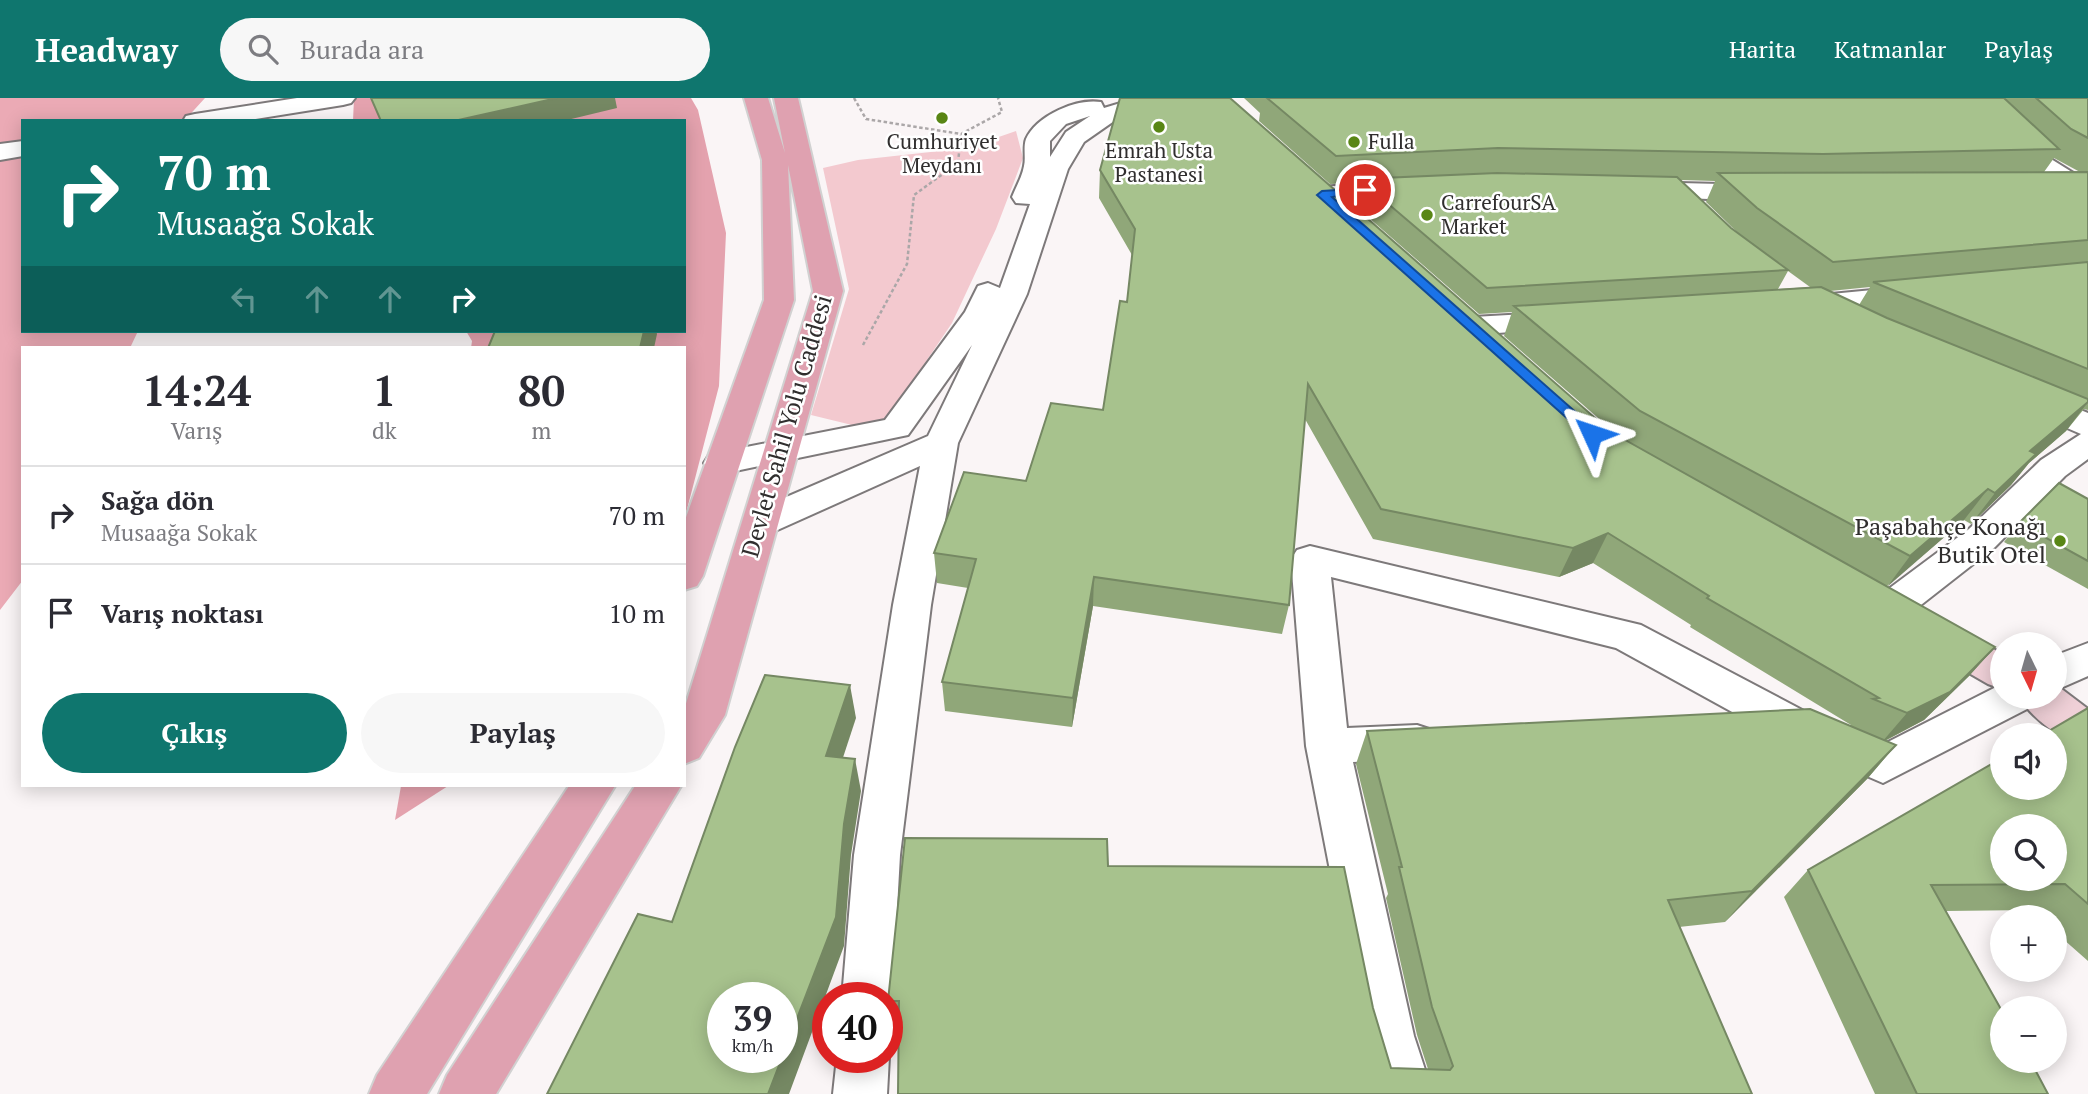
<!DOCTYPE html>
<html lang="tr">
<meta charset="utf-8">
<style>
:root{--surface:#fff;--page:#f7f7f7;--text:#2b2b33;--muted:#7c7c81;--line:#e1e1e2;--accent:#0f766e}
body{margin:0;font-family:"PT Serif",serif;background:var(--page);color:var(--text);height:100vh;display:flex;flex-direction:column;font-size:26px;white-space:nowrap}
*{box-sizing:border-box;margin:0}
p{font-size:23px;color:var(--muted)}
.icon{flex:none;width:38px;height:38px;fill:none;stroke:currentColor;stroke-width:2;stroke-linecap:round;stroke-linejoin:round}
.map{position:relative;flex:1;overflow:hidden}
.panel{position:absolute;left:21px;top:248px;width:665px;height:441px;display:flex;flex-direction:column;background:var(--surface);border-radius:0px;box-shadow:0 4px 18px #0003}
.panel>*{flex:none}
.hud{position:absolute;left:21px;top:21px;width:665px;height:214px;border-radius:0px;box-shadow:0 4px 18px #0003;background:#0f766e;color:#fff;overflow:hidden}
.needle{width:46px;rotate:175deg}
.controls{position:absolute;left:1990px;top:534px;display:grid;gap:14px}
.controls a{display:grid;place-items:center;width:77px;height:77px;border-radius:50%;background:var(--surface);box-shadow:0 4px 18px #0003;font-size:35px}
.speed{position:absolute;left:707px;top:884px;display:flex;gap:14px;font-size:35px;font-weight:700;text-align:center}
.speed>*{display:grid;place-content:center;width:91px;height:91px;border-radius:50%;background:var(--surface);box-shadow:0 4px 18px #0003;line-height:1}
.speed small{font-size:18px;font-weight:400}
.speed .limit{border:10px solid #d22;background:#fff;color:#111}
.pin{position:absolute;display:grid;place-items:center;width:60px;height:60px;color:#fff;margin:-30px;border:4px solid #fff;border-radius:50%;box-shadow:0 2px 7px #0007}
.me{position:absolute;width:77px;margin:-38px;rotate:312deg;stroke-linejoin:round;filter:drop-shadow(0 0 5px #0008)}
.turn{display:flex;align-items:center;gap:24px;height:147px;padding:0 21px;font-size:32px}
.turn .icon{width:91px;height:91px;stroke-width:2.5}
.turn b{display:block;font-size:49px;line-height:60px}
.lanes{display:flex;align-items:center;height:66px;padding:0 21px;background:#0003;justify-content:center;gap:35px;direction:ltr}
.lanes .off{opacity:.35}
.eta{display:flex;justify-content:space-evenly;align-items:center;height:119px;text-align:center}
.eta b{font-size:42px;font-weight:800;line-height:49px}
.button{display:flex;gap:14px;margin-top:auto;padding:14px 21px}
.button a{flex:1;height:80px;border-radius:42px;background:var(--accent);color:#fff;font-size:28px;font-weight:800;line-height:80px;text-align:center}
.button a+a{background:var(--page);color:var(--text)}
ul{padding:0;list-style:none}
li{display:flex;align-items:center;gap:21px;height:98px;padding:0 21px;border-top:2px solid var(--line)}
li div{flex:1}
li b{display:block;font-size:26px}
li em{font-style:normal}
header{display:flex;align-items:center;gap:42px;box-sizing:border-box;height:98px;padding:0 35px;background:var(--accent);color:#fff}
header strong{font-size:33px}
nav{display:flex;gap:38px;margin-inline-start:auto;font-size:24px}
.search{width:490px;height:63px;background:var(--page);display:flex;align-items:center;gap:18px;box-sizing:border-box;padding:0 24px;border-radius:38px;color:var(--muted);font-size:26px}
.map>svg:first-child{display:block}
.green{fill:#f3c9cf}
.forest{fill:#e4a2ae}
.water{fill:#ebaab5}
.lines{fill:none;stroke-linecap:round;stroke-linejoin:round}
.street-casing{stroke:#7d797a;stroke-width:4}
.secondary-casing{stroke:#7d797a;stroke-width:4}
.primary-casing{stroke:#d1d1d1;stroke-width:4}
.path{stroke:#aba7a8;stroke-width:2.5;stroke-dasharray:3.5 2.5;stroke-linecap:butt}
.street{fill:#fff;fill-rule:evenodd}
.secondary{fill:#efd0d7;fill-rule:evenodd}
.primary{fill:#dfa1b0;fill-rule:evenodd}
.wall{fill:#90a779;fill-rule:evenodd}
.shaded-wall{fill:#758863}
.building{fill:#a7c28d;stroke:#758863;stroke-width:2;fill-rule:evenodd}
.route{fill:#1a73e8;stroke:#114b97;stroke-width:2}
.poi-dot{fill:#598615;stroke:#fff;stroke-width:2.5}
.labels{text-anchor:middle;stroke-width:5;stroke-linejoin:round;paint-order:stroke}
.far-poi-label{font-size:21px;fill:#302e2e;stroke:#fff}
.street-label{font-size:24px;fill:#302e2e;stroke:#fff}
.poi-label{font-size:24px;fill:#302e2e;stroke:#fff;text-anchor:end}
</style>
<header>
<strong>Headway</strong>
<div class="search"><svg class="icon" aria-label="search" viewBox="0 0 24 24"><circle cx="10" cy="10" r="6"/><path d="M15 15l6 6"/></svg>Burada ara</div>
<nav><a>Harita</a><a>Katmanlar</a><a>Paylaş</a></nav>
</header>
<div class="map">
<svg width="2088" height="996" viewBox="0 0 2088 996">
<rect width="100%" height="100%" fill="#faf5f6"/>
<path class="green" d="M1016 33 1023 60 996 131 952 225 885 324 852 327 811 317 849 191 823 70 858 62 967 50Z"/>
<g class="forest">
<path d="M354 0H691L698 12 726 135 719 288 684 423V250H471L472 243 466 233H684V23H353Z"/>
<path d="M401 688H448L395 722Z"/>
</g>
<path class="water" d="M0 0H205L184 23H23V233H138L130 250H23V482L0 512Z"/>
<g class="lines">
<defs>
<g id="street">
<path d="M297 0H355L351 5 343 7 243 23H183L186 18 195 16Z"/>
<path d="M1137 0H1174L1170 5 1117 21 1084 44 1068 71 1027 196 958 345 931 507 900 757 892 900 887 912V900H842L854 757 893 507 920 368 773 434 760 438 747 434 742 425 747 416 928 338 972 247 908 337 721 376 709 373 704 365 709 357 721 354 885 322 965 214 978 188 988 185 1000 190 1030 106 1016 105 1012 99C1016 89 1022 79 1024 68 1026 60 1023 49 1026 41 1037 17 1077 0 1101 4L1104 10ZM1090 18 1066 34 1050 59V43L1066 26Z"/>
<path d="M1962 0H1987L2051 61 2088 84V104C2054 95 1983 29 1962 0Z"/>
<path d="M23 43V58L0 62V46Z"/>
<path d="M1407 82 1416 84 1420 90 1416 96 1322 105 1313 103 1309 97 1313 91 1322 89Z"/>
<path d="M1639 84 1761 87 1770 89 1774 95 1770 101 1761 103 1630 98 1626 92 1630 86Z"/>
<path d="M1914 188 1924 191 1929 197 1924 203 1800 217 1789 214 1785 208 1789 202 1800 199Z"/>
<path d="M1562 214 1573 217 1577 223 1573 229 1473 237 1462 234 1458 228 1462 222 1473 219Z"/>
<path d="M2028 291 2088 315V361L2065 378 1995 449 1903 521 1889 525 1875 521 1870 511 1875 501 1969 431 2041 362 2081 336 2016 308 2012 301 2016 294Z"/>
<path d="M1310 448 1641 527 1804 613 1810 625 1804 637 1789 642 1774 637 1616 550 1331 479 1347 630 1417 627 1432 632 1438 644 1432 656 1417 661 1353 664 1414 938 1433 996H1379L1362 938 1306 648 1291 461 1297 452Z"/>
<path d="M2088 545V578L2054 593V558Z"/>
<path d="M2002 586V598H2035L2029 610 1883 685 1818 657 1812 645 1818 633 1833 627 1882 647Z"/>
<path d="M887 954 889 959 887 996H833L837 959H887Z"/>
</g>
<g id="secondary">
<path d="M1936 522 1950 526 2002 556V591L1988 586 1922 548 1916 537 1922 526Z"/>
<path d="M2055 586 2088 611V651C2064 643 2031 621 2019 598H2054Z"/>
</g>
<g id="primary">
<path d="M744 0H768L785 55 774 0H798L843 193 725 617 699 660 684 666V612L813 193 788 67 794 202 703 478 697 488 684 492V425L764 202 762 62Z"/>
<path d="M569 688H615L427 996H369L377 977Z"/>
<path d="M635 688H681L496 996H439L447 977Z"/>
</g>
</defs>
<use href="#street" class="street-casing"/>
<use href="#secondary" class="secondary-casing"/>
<use href="#primary" class="primary-casing"/>
<g class="path">
<path d="M854 0 866 21 961 36 1002 14 998 0"/>
<path d="M863 247 907 166 914 97 958 65 961 36"/>
</g>
<use href="#street" class="street"/>
<use href="#secondary" class="secondary"/>
<use href="#primary" class="primary"/>
</g>
<g class="wall">
<path d="M1244 0H2088V312L2084 311 2066 333 2029 365 2011 387 1971 426 1964 422 1887 488 1995 549 1969 578 1924 622 1885 643 1896 647 1867 681 1725 824 1679 829 1752 996H898L899 932H895L888 903 1108 768 1373 910 1391 970 1428 971 1417 937 1386 800 1388 796 1356 666 1367 633 1851 628V627L1690 529 1691 527 1593 465 1559 479 1373 441 1305 321 1289 507 1282 536 1093 508 1072 629 945 613 942 584 968 490 937 485 934 455 1026 383 1103 312 1127 204 1132 157 1099 100 1100 72 1620 339 1504 238 1512 214 1479 216 1353 106 1358 85 1330 86 1259 23 1260 15ZM2054 60 2080 74H2044ZM1681 82 1715 83 1706 104 1738 135 1731 130ZM1788 173 1810 189 1778 191ZM1870 189 1859 207 1830 193Z"/>
<path d="M2088 401V491L2004 444 2019 425Z"/>
<path d="M2088 610V863L2054 833V819H2039L2031 812 1946 813 2048 996H1875L1784 799 1808 772Z"/>
</g>
<g class="shaded-wall">
<path d="M557 0H615L617 10 563 23H454Z"/>
<path d="M644 233H656L657 236 654 250H640Z"/>
<path d="M2088 304 2066 333 2029 365 2011 387 1971 426 1995 395 2030 353Z"/>
<path d="M1988 391 1964 422 1887 489 1910 458Z"/>
<path d="M1608 435 1593 465 1559 479 1573 450Z"/>
<path d="M1094 479 1093 508 1072 629 1073 600Z"/>
<path d="M1995 549 1969 578 1924 622 1882 644 1907 615Z"/>
<path d="M850 587 856 620 833 690 826 658Z"/>
<path d="M1896 647 1867 681 1725 824 1752 793Z"/>
<path d="M855 661 861 693 851 757 844 848 789 996H768Z"/>
</g>
<g class="building">
<path d="M371 0H557L454 23H381Z"/>
<path d="M1120 0H1230L1611 334 1995 549 1950 594 1907 615 1873 601 1879 600 1707 500 1709 498 1608 435 1573 450 1381 411 1308 286 1289 507 1094 479 1073 600 942 584 976 461 934 455 964 374 1026 383 1051 305 1103 312 1120 203 1127 204 1135 131 1100 72Z"/>
<path d="M1267 0H2004L2059 51 1823 56 1498 50 1336 58Z"/>
<path d="M2036 0H2088V40L2071 31Z"/>
<path d="M2088 74V142L1833 164 1757 110 1718 75Z"/>
<path d="M1497 75 1677 79 1731 130 1788 172 1487 190 1359 81Z"/>
<path d="M2088 164V271L1873 184Z"/>
<path d="M1821 189 1887 220 2088 301V304L2030 353 2036 356 1995 395 1988 391 1910 458 1640 313 1514 208Z"/>
<path d="M495 233H644L640 250H488Z"/>
<path d="M2059 385 2088 401V463L2019 425Z"/>
<path d="M765 577 850 587 826 658 855 661 844 726 836 819 768 996H547L638 816 672 824 735 649ZM723 900H782V959H723Z"/>
<path d="M2088 610V806L2065 786 1931 787 2002 913V962H2030L2048 996H1917L1808 772 2002 660V690H2054V637H2042ZM2002 728H2054V780H2002Z"/>
<path d="M1810 611 1896 647 1752 793 1668 802 1752 996H898L899 903H888L905 740 1107 741 1108 768 1344 769 1373 910 1391 970 1450 972 1453 968 1432 909 1399 769H1402L1367 633Z"/>
</g>
<path class="route" d="M1369 90 1370 92 1332 99 1597 333V339H1588L1317 97 1322 93Z"/>
<g class="poi-dot">
<circle cx="942" cy="20" r="7"/>
<circle cx="1159" cy="29" r="7"/>
<circle cx="1354" cy="44" r="7"/>
<circle cx="1427" cy="117" r="7"/>
<circle cx="2060" cy="443" r="7"/>
</g>
<g class="labels">
<g class="far-poi-label">
<text x="942" y="51">Cumhuriyet<tspan x="942" dy="24">Meydanı</tspan></text>
<text x="1368" y="51" text-anchor="start">Fulla</text>
<text x="1159" y="60">Emrah Usta<tspan x="1159" dy="24">Pastanesi</tspan></text>
<text x="1441" y="112" text-anchor="start">CarrefourSA<tspan x="1441" dy="24">Market</tspan></text>
</g>
<g class="street-label">
<text transform="translate(787 328) rotate(-74)" y="8">Devlet Sahil Yolu Caddesi</text>
</g>
<g class="poi-label">
<text x="2046" y="437">Paşabahçe Konağı<tspan x="2046" dy="28">Butik Otel</tspan></text>
</g>
</g>
</svg>
<div class="controls">
<a><svg class="needle" viewBox="-14 -14 28 28"><path d="M0-13l5 13h-10z" fill="#e53935"/><path d="M0 13l5-13h-10z" fill="#7c7c81"/></svg></a>
<a><svg class="icon" aria-label="sound" viewBox="0 0 24 24"><path d="M4 9h4l5-4v14l-5-4H4zM17 9q2 3 0 6"/></svg></a>
<a><svg class="icon" aria-label="search" viewBox="0 0 24 24"><circle cx="10" cy="10" r="6"/><path d="M15 15l6 6"/></svg></a>
<a>+</a>
<a>−</a>
</div>
<div class="speed"><div>39<small>km/h</small></div><div class="limit">40</div></div>
<div class="pin" style="left:1365px;top:92px;background:#d93025"><svg class="icon" aria-label="arrive" viewBox="0 0 24 24"><path d="M6 21V4h12l-3 4 3 4H6"/></svg></div>
<svg class="me" style="left:1592px;top:336px" viewBox="-20 -20 40 40"><path d="M0-17L14 15 0 8-14 15z" fill="#1a73e8" stroke="#fff" stroke-width="4"/></svg>
<div class="hud">
<div class="turn"><svg class="icon" aria-label="right" viewBox="0 0 24 24"><path d="M7 20v-9h11M14 6l5 5-5 5"/></svg><div><b>70 m</b>Musaağa Sokak</div></div>
<div class="lanes"><svg class="icon off" aria-label="left" viewBox="0 0 24 24"><path d="M17 20v-9H6M10 6l-5 5 5 5"/></svg><svg class="icon off" aria-label="ahead" viewBox="0 0 24 24"><path d="M12 20V5M6 11l6-6 6 6"/></svg><svg class="icon off" aria-label="ahead" viewBox="0 0 24 24"><path d="M12 20V5M6 11l6-6 6 6"/></svg><svg class="icon" aria-label="right" viewBox="0 0 24 24"><path d="M7 20v-9h11M14 6l5 5-5 5"/></svg></div>
</div>
<section class="panel">
<div class="eta">
<div><b>14:24</b><p>Varış</p></div>
<div><b>1</b><p>dk</p></div>
<div><b>80</b><p>m</p></div>
</div>
<ul>
<li><svg class="icon" aria-label="right" viewBox="0 0 24 24"><path d="M7 20v-9h11M14 6l5 5-5 5"/></svg><div><b>Sağa dön</b><p>Musaağa Sokak</p></div><em>70 m</em></li>
<li><svg class="icon" aria-label="arrive" viewBox="0 0 24 24"><path d="M6 21V4h12l-3 4 3 4H6"/></svg><div><b>Varış noktası</b></div><em>10 m</em></li>
</ul>
<div class="button"><a>Çıkış</a><a>Paylaş</a></div>
</section>
</div>
